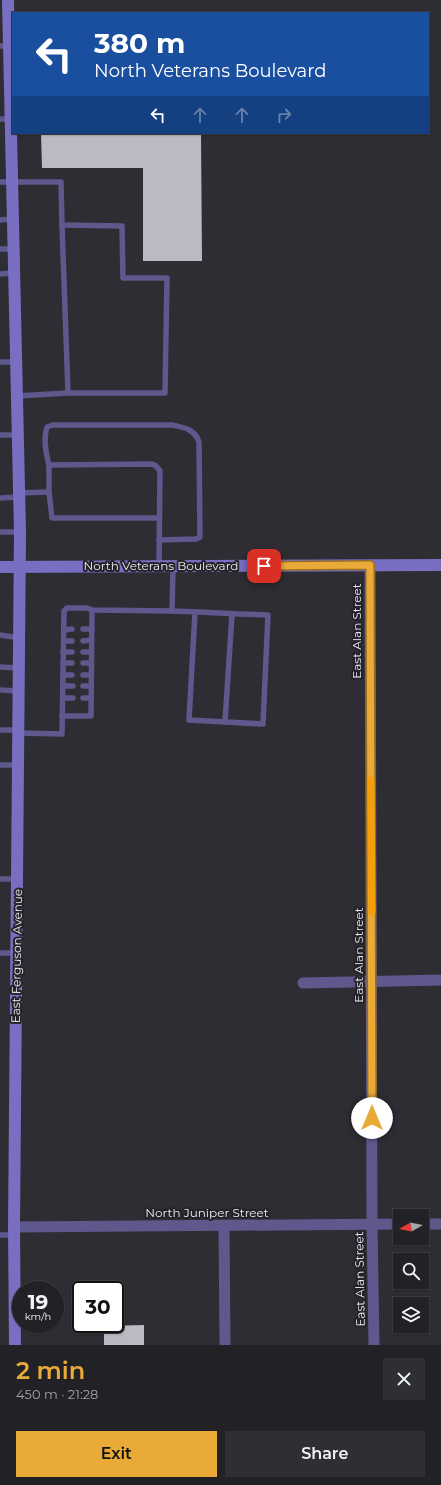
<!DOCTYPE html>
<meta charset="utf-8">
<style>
:root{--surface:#222226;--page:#2e2f32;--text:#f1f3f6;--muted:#a2a4a7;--line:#3f3f43;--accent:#eaaa38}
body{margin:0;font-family:Montserrat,sans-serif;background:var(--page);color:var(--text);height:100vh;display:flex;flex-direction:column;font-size:15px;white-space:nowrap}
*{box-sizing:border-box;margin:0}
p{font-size:13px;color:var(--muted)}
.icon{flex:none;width:22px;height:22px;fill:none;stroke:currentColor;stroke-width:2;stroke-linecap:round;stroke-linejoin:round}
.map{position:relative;height:1345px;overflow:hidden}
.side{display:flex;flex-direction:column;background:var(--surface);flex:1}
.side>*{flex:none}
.guide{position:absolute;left:12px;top:12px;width:417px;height:122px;border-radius:0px;box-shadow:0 1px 3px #0004,0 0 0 1px var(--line);background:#1a4fa0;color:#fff;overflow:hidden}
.needle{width:26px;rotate:261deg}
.fabs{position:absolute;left:393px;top:1209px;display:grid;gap:8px}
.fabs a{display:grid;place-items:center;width:36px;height:36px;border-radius:0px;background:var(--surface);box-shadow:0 1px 3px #0004,0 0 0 1px var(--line);font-size:20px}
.speed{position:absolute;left:12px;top:1281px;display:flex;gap:8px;font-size:20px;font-weight:700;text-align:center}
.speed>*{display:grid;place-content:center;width:52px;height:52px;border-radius:50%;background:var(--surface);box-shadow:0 1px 3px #0004,0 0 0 1px var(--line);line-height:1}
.speed small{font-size:10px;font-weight:400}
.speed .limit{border:2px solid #111;border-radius:6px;background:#fff;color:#111}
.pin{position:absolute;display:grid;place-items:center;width:34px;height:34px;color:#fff;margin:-17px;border-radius:8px;box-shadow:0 2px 6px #0006}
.me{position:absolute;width:44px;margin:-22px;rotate:0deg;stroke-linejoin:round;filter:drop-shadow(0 0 3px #0008)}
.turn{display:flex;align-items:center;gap:14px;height:84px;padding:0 16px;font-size:18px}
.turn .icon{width:52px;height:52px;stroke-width:2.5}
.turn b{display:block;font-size:28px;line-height:34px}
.lanes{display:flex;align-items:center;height:38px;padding:0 16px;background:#0003;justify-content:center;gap:20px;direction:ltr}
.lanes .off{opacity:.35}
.round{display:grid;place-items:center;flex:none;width:42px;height:42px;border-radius:0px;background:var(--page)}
.overview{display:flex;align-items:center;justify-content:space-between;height:68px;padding:0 16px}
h1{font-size:24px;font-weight:600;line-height:30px;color:var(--accent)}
.action{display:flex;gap:8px;margin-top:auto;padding:8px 16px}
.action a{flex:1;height:46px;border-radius:0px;background:var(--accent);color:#111;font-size:16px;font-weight:600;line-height:46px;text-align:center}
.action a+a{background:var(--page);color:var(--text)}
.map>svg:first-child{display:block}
.building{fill:#babac2}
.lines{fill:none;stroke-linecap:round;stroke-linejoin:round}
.lane{stroke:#5e588d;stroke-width:5.5}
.street{stroke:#5e588d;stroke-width:11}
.secondary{stroke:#796fc2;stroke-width:12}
.route-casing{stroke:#986e24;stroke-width:10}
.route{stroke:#eaaa38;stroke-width:7}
.slow{stroke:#f59e0b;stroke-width:7}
.labels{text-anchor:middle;stroke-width:4;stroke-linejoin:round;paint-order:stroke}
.street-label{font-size:12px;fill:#ececf0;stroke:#232329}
</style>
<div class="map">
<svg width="441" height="1345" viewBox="0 0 441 1345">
<rect width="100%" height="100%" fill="#2d2d33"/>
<g class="building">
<path d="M41 133H201L202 261H143V168H42Z"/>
<path d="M144 1325V1345H104V1326Z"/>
</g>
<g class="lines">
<g class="lane">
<path d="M0 46H9"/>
<path d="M0 119H11"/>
<path d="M0 182H61L62 225 122 226 123 278H167L165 393H68L17 396"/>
<path d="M0 220 13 219"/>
<path d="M62 225 68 393"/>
<path d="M0 249H13"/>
<path d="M0 274 14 273"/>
<path d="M0 362H16"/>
<path d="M0 435H18"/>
<path d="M49 465C46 454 43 439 47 427L53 425H172C183 427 195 429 199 442L200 537 196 539 159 540"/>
<path d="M49 492 52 518H159"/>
<path d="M19 493 49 492V465L152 464 156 466 160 471 159 566"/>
<path d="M0 498 19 497"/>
<path d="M0 532H20"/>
<path d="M172 611C204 612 236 614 268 615L263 724 189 720 195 612"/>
<path d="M83 629H92"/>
<path d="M64 630 72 629"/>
<path d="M0 635 20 638"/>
<path d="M64 641H72"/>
<path d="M83 641 91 640"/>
<path d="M63 652H72"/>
<path d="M83 652H91"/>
<path d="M63 663H72"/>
<path d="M83 663H91"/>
<path d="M0 667 19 668"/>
<path d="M63 675H72"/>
<path d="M83 675H91"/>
<path d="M63 686H73"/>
<path d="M83 686H91"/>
<path d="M0 690 19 691"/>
<path d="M63 698H73"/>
<path d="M83 698H91"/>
<path d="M62 716H91L92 610"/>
<path d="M225 722 232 614"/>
<path d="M0 730H19"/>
<path d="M19 733 62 734 64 611 67 608H87L92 610 172 611 173 566"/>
<path d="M0 765H18"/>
<path d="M0 879H18"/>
<path d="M0 953H16"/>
<path d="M0 1235H14"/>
</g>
<g class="street">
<path d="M370 565 372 1224 374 1345"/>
<path d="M303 983 441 980"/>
<path d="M422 1224H441"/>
<path d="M224 1226 225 1345"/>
<path d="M14 1227 400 1224"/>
</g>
<g class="secondary">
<path d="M8 0 20 532 14 1227 15 1345"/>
<path d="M0 567 441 565"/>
</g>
</g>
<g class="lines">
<defs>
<path id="route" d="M264 566 370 565 372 1118"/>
</defs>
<use href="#route" class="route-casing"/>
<use href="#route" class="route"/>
<path class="slow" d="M371 780 372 912"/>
</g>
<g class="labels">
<g class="street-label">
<text x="161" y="570">North Veterans Boulevard</text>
<text transform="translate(357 631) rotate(-90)" y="4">East Alan Street</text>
<text transform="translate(359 955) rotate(-90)" y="4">East Alan Street</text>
<text transform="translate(17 956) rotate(-89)" y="4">East Ferguson Avenue</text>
<text x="207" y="1217">North Juniper Street</text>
<text transform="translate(360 1279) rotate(-91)" y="4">East Alan Street</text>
</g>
</g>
</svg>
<div class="fabs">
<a><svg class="needle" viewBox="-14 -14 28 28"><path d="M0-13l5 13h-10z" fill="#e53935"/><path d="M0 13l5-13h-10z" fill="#a2a4a7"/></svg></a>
<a><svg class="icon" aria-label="search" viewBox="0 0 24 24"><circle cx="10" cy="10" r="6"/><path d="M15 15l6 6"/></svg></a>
<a><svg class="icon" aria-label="layers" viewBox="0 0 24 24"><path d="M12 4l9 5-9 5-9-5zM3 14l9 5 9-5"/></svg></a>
</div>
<div class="speed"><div>19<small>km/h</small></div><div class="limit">30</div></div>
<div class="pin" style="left:264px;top:566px;background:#d93025"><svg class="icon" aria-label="arrive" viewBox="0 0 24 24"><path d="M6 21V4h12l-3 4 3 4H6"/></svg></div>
<svg class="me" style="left:372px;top:1118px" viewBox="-20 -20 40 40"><circle r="19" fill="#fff"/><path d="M0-13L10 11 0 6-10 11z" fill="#eaaa38"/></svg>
<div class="guide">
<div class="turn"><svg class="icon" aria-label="left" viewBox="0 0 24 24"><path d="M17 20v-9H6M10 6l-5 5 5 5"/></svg><div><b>380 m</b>North Veterans Boulevard</div></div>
<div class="lanes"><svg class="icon" aria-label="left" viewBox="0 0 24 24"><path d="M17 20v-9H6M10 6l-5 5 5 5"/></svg><svg class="icon off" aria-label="ahead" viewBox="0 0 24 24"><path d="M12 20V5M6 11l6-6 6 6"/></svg><svg class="icon off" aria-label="ahead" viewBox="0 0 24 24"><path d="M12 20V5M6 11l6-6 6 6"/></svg><svg class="icon off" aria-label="right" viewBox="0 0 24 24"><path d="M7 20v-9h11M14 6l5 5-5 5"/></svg></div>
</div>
</div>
<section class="side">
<div class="overview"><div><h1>2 min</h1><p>450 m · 21:28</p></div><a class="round"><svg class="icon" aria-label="close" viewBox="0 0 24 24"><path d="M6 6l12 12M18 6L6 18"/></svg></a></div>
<div class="action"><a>Exit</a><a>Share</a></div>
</section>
